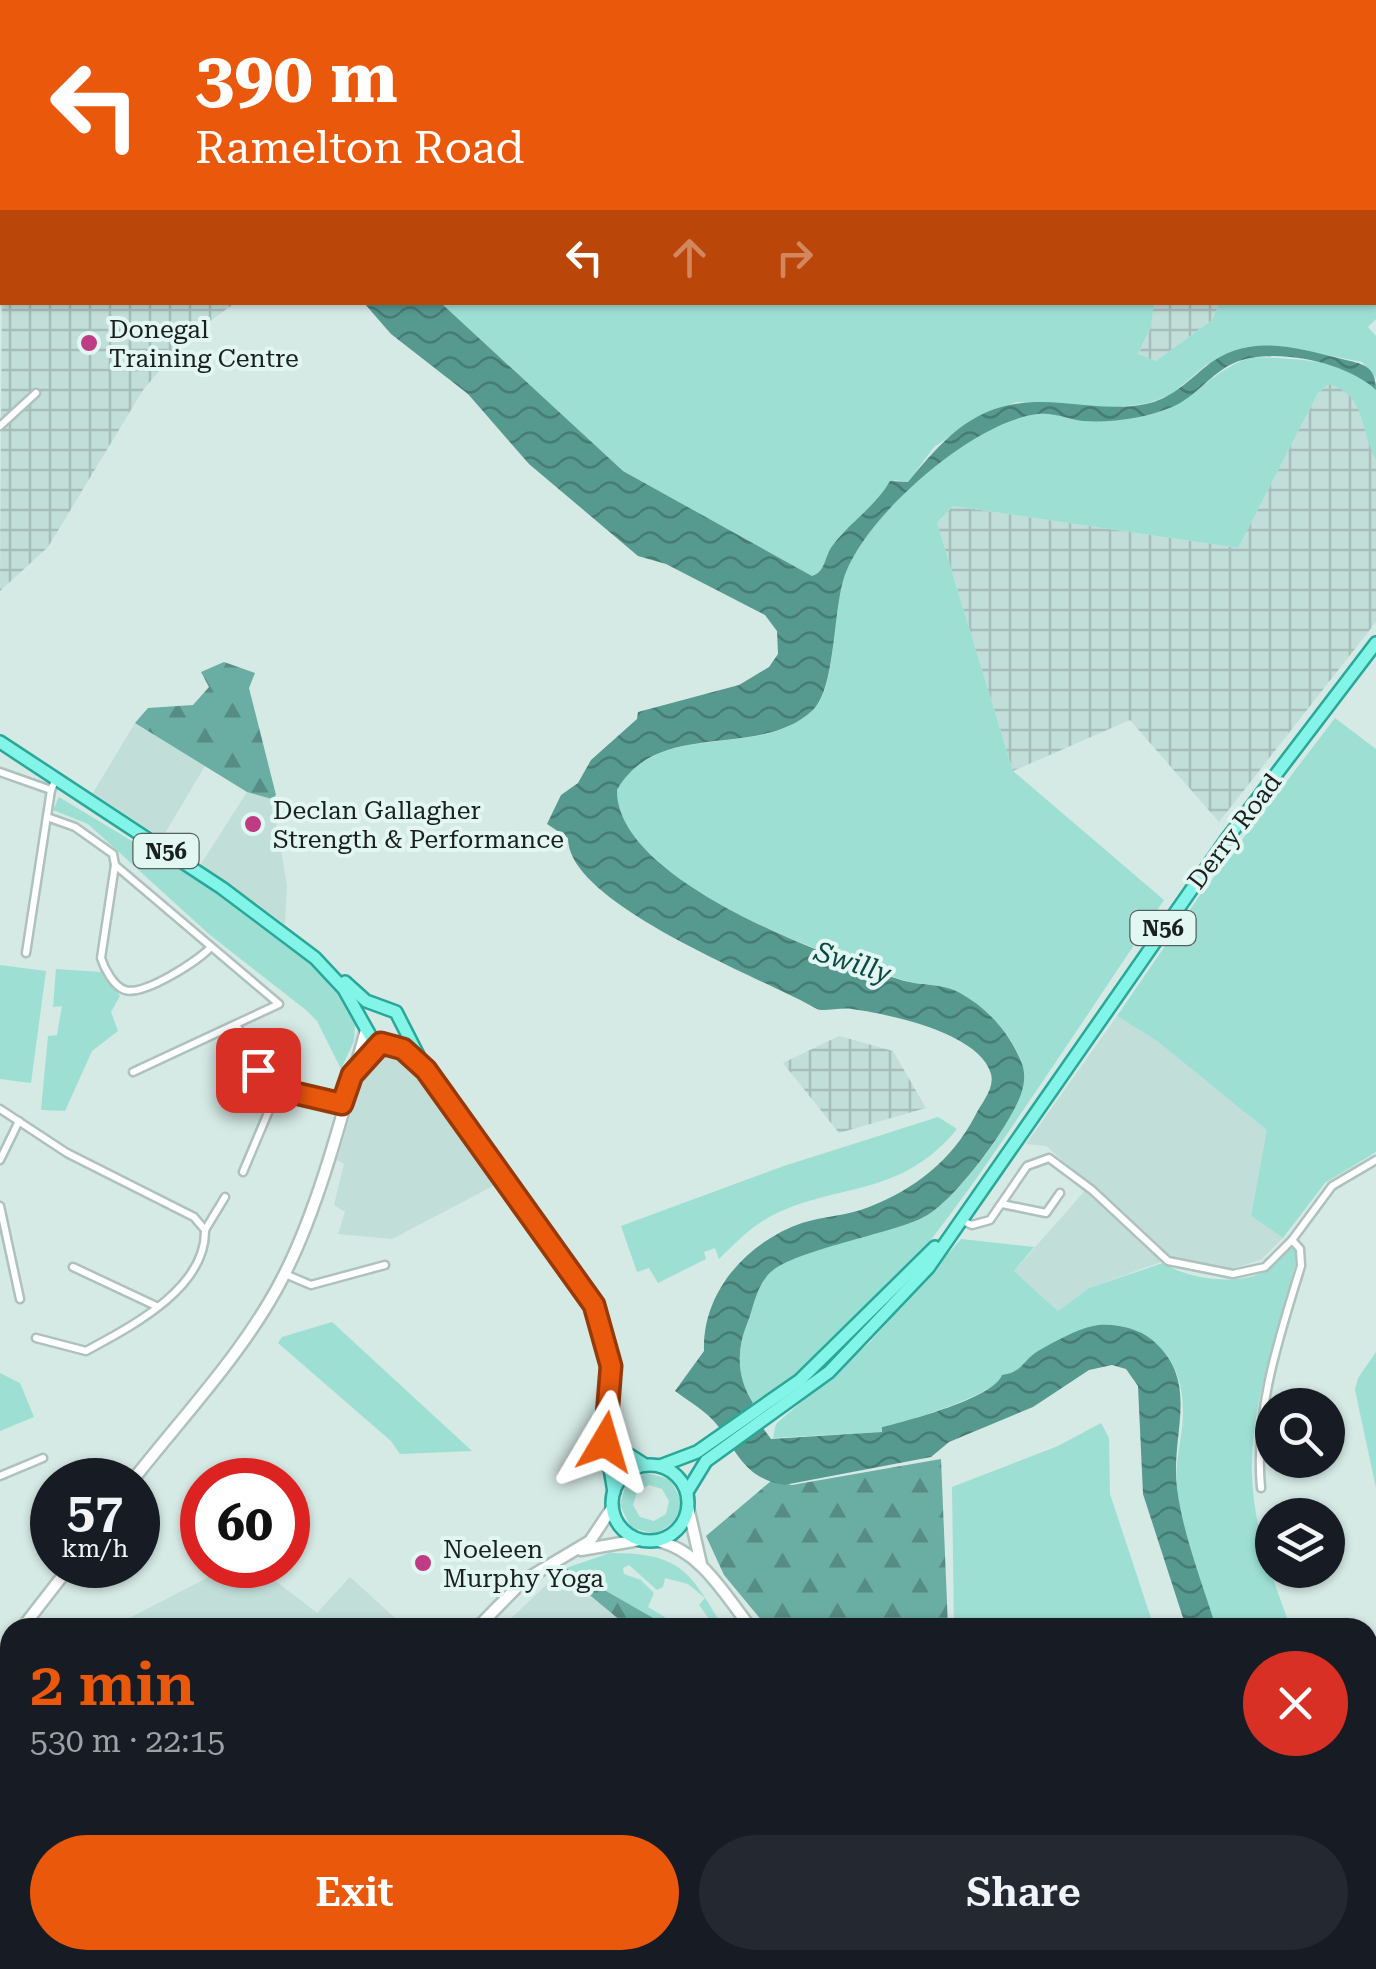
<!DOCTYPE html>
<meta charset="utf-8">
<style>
:root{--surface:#171b24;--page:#242831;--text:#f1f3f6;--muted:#9ea1a6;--accent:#ea580c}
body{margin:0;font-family:"Roboto Serif",serif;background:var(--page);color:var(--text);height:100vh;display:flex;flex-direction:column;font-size:38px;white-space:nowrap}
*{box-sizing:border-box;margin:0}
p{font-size:32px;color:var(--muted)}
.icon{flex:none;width:55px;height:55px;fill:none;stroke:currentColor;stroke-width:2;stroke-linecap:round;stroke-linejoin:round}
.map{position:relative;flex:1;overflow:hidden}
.side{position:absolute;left:0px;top:1618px;width:1378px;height:352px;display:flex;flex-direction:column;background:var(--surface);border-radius:30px 30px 0 0;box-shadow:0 2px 8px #0004}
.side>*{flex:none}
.hud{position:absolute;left:0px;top:0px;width:1378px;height:305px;box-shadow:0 2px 8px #0004;background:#ea580c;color:#fff;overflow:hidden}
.controls{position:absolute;left:1255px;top:1388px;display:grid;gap:20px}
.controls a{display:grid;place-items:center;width:90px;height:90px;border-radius:50%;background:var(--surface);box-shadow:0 2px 8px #0004;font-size:50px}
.speed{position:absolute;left:30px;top:1458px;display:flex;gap:20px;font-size:50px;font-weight:700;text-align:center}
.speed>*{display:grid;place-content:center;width:130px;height:130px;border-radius:50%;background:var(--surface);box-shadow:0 2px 8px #0004;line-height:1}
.speed small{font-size:25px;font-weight:400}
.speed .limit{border:15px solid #d22;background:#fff;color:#111}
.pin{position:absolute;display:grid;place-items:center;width:85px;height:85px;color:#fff;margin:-42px;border-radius:20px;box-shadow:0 5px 15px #0006}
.me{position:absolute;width:110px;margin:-55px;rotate:7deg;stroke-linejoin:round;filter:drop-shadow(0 0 8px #0008)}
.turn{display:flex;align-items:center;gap:35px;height:210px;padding:0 30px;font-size:45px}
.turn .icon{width:130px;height:130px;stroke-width:2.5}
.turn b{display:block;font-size:70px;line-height:85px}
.lanes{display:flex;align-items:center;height:95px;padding:0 30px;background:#0003;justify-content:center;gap:50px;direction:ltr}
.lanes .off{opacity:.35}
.round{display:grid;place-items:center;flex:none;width:105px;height:105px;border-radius:52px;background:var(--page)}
.overview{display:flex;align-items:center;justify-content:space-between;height:170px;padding:0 30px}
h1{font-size:60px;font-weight:600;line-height:75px;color:var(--accent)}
.button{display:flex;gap:20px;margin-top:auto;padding:20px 30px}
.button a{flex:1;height:115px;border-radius:60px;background:var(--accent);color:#fff;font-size:40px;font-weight:600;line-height:115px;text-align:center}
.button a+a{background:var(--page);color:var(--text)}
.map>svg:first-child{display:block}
.built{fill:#c2ded9}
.industrial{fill:url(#industrial-grid)}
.grass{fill:#9edfd4;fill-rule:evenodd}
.forest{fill:url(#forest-firs)}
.water{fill:url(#water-waves)}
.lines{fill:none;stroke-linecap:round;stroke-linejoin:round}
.stream{stroke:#56998f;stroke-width:2.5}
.minor-casing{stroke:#aec1bd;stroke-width:11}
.secondary-casing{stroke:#aec1bd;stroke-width:15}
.primary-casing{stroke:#29a798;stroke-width:16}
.minor{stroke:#fff;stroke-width:6}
.secondary{stroke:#fff;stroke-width:10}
.primary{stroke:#83f5e8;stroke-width:11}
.route-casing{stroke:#983908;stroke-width:25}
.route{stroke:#ea580c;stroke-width:18}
.poi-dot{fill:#be3c84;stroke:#e2f6f2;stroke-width:4}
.labels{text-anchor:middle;stroke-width:8;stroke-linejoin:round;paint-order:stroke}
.shield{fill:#e2f6f2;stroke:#55605e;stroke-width:2.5}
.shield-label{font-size:22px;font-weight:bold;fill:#19201f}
.poi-label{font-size:25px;fill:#19201f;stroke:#e2f6f2;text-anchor:start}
.street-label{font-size:25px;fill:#19201f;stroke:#e2f6f2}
.water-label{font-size:28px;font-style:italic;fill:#0d4942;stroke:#e2f6f2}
</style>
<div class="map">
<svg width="1376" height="1969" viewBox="0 0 1376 1969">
<defs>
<pattern id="industrial-grid" width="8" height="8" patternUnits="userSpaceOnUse" patternTransform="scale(2.5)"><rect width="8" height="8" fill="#c2ded9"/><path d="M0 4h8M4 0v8" fill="none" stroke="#a6beba"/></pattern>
<pattern id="forest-firs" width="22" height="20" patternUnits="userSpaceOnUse" patternTransform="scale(2.5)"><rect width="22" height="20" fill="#6aada2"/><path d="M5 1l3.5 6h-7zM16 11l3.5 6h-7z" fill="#568c83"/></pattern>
<pattern id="water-waves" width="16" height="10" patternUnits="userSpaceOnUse" patternTransform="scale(2.5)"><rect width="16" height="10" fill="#56998f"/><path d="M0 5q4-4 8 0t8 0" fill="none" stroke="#467c74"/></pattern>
</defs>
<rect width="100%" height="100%" fill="#d5e9e5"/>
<g class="built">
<path d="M135 723 205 766 162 838 93 793Z"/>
<path d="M247 792 272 799 287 885 285 924 201 864Z"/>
<path d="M1117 1016 1157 1041 1268 1130 1251 1216 1283 1238 1261 1260 1228 1270 1172 1258 1089 1288 1058 1311 1014 1271 1090 1185 1046 1146 1026 1144Z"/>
<path d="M382 1053 396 1056 407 1065 497 1184 392 1239 338 1234 345 1212 334 1205 344 1164 337 1160 365 1066Z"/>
<path d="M232 1565H255L317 1613 350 1577 405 1627H112Z"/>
<path d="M561 1571 628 1627H502Z"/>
<path d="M0 1685 10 1686V1866L0 1861Z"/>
<path d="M248 1960H431L437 1969H254Z"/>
</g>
<g class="industrial">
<path d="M714 0H1223L1221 2Z"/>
<path d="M2 273V302L235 303 187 338 143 390 48 547 0 591Z"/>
<path d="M1154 303H1220L1212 320 1156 361 1138 355 1151 327Z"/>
<path d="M1329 384 1348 390 1359 404 1376 460V622L1219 822 1130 720 1013 771 937 523 953 506 1238 548 1318 393Z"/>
<path d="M839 1036 893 1051 926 1108 839 1133 783 1063Z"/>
</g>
<g class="grass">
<path d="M1376 198V319L1368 327 1376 336V378L1362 362 1280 346 1206 365 1172 394 1149 403 1113 408 1017 402 983 414 934 447 908 482 895 480C877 504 852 521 833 545 824 556 826 572 812 576L623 471 441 303H1154L1151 327 1138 354 1156 361 1212 320 1220 303 1375 302Z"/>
<path d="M1253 357C1297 359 1342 358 1376 389V460C1359 429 1367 396 1329 384L1318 393 1238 548 953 506 937 523 1013 771 1164 900C1119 968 1074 1035 1028 1103 958 1207 866 1344 753 1403 737 1378 736 1351 747 1324 754 1307 755 1291 767 1276 787 1248 888 1235 922 1218 949 1206 992 1149 1007 1122 1017 1104 1029 1078 1020 1058 1008 1031 987 1008 959 993 942 983 919 986 900 979 828 956 615 881 617 790 659 717 760 762 814 709 839 684 830 605 846 570 874 511 974 414 1042 414 1082 413 1115 424 1155 413 1193 402 1215 367 1253 357Z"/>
<path d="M1335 718 1376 749V1152L1325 1183 1283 1238 1251 1216 1267 1130 1157 1041 1117 1016 1200 895Z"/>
<path d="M59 797 198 881 293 948 340 991 355 1025 354 1041 341 1069 317 1021 306 1010 210 935 88 824 53 810Z"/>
<path d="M0 965 46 971 31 1083 0 1079Z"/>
<path d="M56 969 102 972 120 996 111 1012 118 1031 92 1051 65 1111 41 1110 48 1036 57 1035 62 1006 53 1007Z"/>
<path d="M938 1117 957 1129C903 1195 845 1183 779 1212 753 1224 739 1240 719 1259L715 1248 704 1252 706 1259 658 1283 649 1268 637 1272 621 1226 784 1166Z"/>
<path d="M961 1239 1034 1247 1014 1271 1058 1311 1089 1288 1163 1263C1187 1279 1240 1287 1267 1270 1275 1265 1283 1254 1289 1246L1295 1251V1266C1277 1334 1250 1405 1252 1475 1253 1524 1272 1578 1289 1623L1297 1627H1216C1202 1582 1182 1534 1177 1488 1174 1461 1183 1437 1183 1412 1184 1340 1126 1310 1064 1338 1041 1349 1030 1365 1009 1377 971 1401 926 1416 882 1427L883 1432 773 1438 776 1424 869 1343Z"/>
<path d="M332 1322 472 1451 400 1454 391 1441 278 1343 282 1337Z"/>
<path d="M1376 1352V1488L1355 1390 1358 1378Z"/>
<path d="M0 1373 20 1383 34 1417 0 1431Z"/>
<path d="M1101 1423 1109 1438 1110 1494 1154 1627H954L952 1487 1058 1446Z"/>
<path d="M646 1473 670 1479 682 1502 677 1520 656 1534 631 1528 620 1505 625 1487ZM649 1485 662 1489 669 1501 666 1514 654 1521 640 1517 633 1505 637 1492Z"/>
<path d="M610 1553C680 1553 689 1570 723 1627H715L699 1605 705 1598 688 1584 665 1578 663 1587 657 1590 629 1565 623 1568 624 1574 641 1580 654 1593 648 1607 673 1622 669 1627 566 1568Z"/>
<path d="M1368 1707 1376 1709V1969H1115L1130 1960H1368Z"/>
</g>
<g class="forest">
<path d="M224 662 255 673 249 688 276 795 272 799 247 792 135 723 148 708 193 705 209 687 201 672Z"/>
<path d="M941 1459 948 1627H767L724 1575 706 1536 771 1481 792 1485Z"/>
<path d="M566 1568 669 1627H628L561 1571Z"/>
</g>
<path class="water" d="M364 303H441L623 471 812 576C826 572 824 556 833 545 851 521 876 506 890 481L908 482C953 427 985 396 1062 403 1091 405 1117 410 1146 404 1170 399 1186 383 1204 368 1246 332 1294 347 1342 359 1362 364 1376 365 1376 390 1347 362 1272 346 1234 363 1211 373 1196 397 1172 407 1146 418 1112 423 1083 421 1068 419 1053 412 1038 414 974 421 870 512 846 572 832 606 837 687 813 710 759 761 659 717 617 790 616 881 829 957 901 980 920 986 942 983 960 993 987 1008 1008 1031 1020 1059 1031 1081 1018 1103 1007 1122 992 1148 949 1206 922 1218 888 1235 786 1251 767 1276 755 1291 754 1307 747 1324 736 1351 737 1378 753 1403L748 1408 771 1439 882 1432V1427C907 1421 994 1398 1002 1375 1022 1373 1023 1360 1038 1351 1054 1342 1075 1330 1093 1326 1110 1322 1138 1328 1151 1339 1202 1381 1170 1433 1177 1488 1183 1535 1202 1582 1216 1627H1186L1143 1494 1138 1386 1126 1369 1112 1365 1089 1370 1033 1407 949 1442 931 1457 784 1485C746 1478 739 1456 718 1426 708 1412 688 1401 675 1391L704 1351C702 1292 747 1242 802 1223 824 1216 847 1216 869 1207 915 1189 952 1160 975 1116 981 1103 995 1089 991 1074 980 1033 889 1014 852 1009 841 1007 823 1012 817 1009 768 980 567 905 568 838L547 824 561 795 578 783 591 760 637 719 638 712 739 685 769 667 778 654 777 631 765 615 666 564 638 556 529 464 468 394 391 334Z"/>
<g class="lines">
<path class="stream" d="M0 1932 13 1969"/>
<defs>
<g id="minor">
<path d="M0 22 2 21"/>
<path d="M0 222 2 220"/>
<path d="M0 426 36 393"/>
<path d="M0 772 51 790 56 779"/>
<path d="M47 817 75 827 113 854 115 865"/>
<path d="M26 953 51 790"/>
<path d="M237 1026 270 1084 342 1104"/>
<path d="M133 1072 279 1004 115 865 101 958C104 968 114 987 125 990 144 996 198 961 211 947"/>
<path d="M0 1109 67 1153 194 1217 205 1230C206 1289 130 1327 86 1351L36 1338"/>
<path d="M0 1160 19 1121"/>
<path d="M243 1172 278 1089"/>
<path d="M1002 1204 1046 1213 1060 1193"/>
<path d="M0 1206 20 1299"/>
<path d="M960 1220 972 1225 990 1220 1027 1166 1049 1158 1092 1190 1168 1261 1233 1274 1265 1267 1292 1240 1332 1186 1376 1160"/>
<path d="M205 1230 225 1197"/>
<path d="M73 1267 156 1306"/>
<path d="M285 1274 311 1285 385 1265"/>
<path d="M0 1476 43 1458"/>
<path d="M1261 1488C1254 1411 1279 1338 1301 1266L1300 1249 1292 1240"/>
<path d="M604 1960 619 1969"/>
<path d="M639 1969 644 1960"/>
</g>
<g id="secondary">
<path d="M355 1071 381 1043"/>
<path d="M133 1480C184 1415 246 1350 283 1277 319 1208 345 1105 366 1030"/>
<path d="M688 1507 701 1564"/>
<path d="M658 1541C701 1551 725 1595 751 1628"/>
<path d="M581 1550 639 1540"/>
<path d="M22 1628 71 1565"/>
<path d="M477 1628 523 1581 590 1541 612 1508"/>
<path d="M0 1656 10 1643"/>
<path d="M170 1969 178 1960"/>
<path d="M815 1969 816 1960"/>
</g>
<g id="primary">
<path d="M0 742 222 888 315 958 344 989 372 1039 403 1049 426 1070 599 1316 611 1366 605 1439 614 1492"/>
<path d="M345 982 366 1001 396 1012 421 1061"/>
<path d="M609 1426 620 1449 645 1465"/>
<circle cx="650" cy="1503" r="38"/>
<path d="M660 1466 697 1452 800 1380 935 1247"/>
<path d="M687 1492 706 1461 829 1372 928 1268 1226 840 1376 643"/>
</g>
</defs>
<use href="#minor" class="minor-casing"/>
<use href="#secondary" class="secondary-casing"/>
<use href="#primary" class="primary-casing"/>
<use href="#minor" class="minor"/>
<use href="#secondary" class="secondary"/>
<use href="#primary" class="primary"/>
</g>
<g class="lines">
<defs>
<path id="route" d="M258 1070 278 1089 342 1104 352 1075 381 1043 403 1049 426 1070 594 1305 611 1366 605 1442"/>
</defs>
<use href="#route" class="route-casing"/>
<use href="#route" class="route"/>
</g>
<g class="poi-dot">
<circle cx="89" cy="343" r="10"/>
<circle cx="253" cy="824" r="10"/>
<circle cx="423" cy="1563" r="10"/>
</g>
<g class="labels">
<g class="shield">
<rect x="133.5" y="834" width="65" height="34" rx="8"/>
<rect x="1130.5" y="911" width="65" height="34" rx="8"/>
</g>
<g class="shield-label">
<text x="166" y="859">N56</text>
<text x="1163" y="936">N56</text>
</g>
<g class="poi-label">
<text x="109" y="338">Donegal<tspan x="109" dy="29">Training Centre</tspan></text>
<text x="273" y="819">Declan Gallagher<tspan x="273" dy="29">Strength &amp; Performance</tspan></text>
<text x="443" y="1558">Noeleen<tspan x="443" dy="29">Murphy Yoga</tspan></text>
</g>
<g class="street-label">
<text transform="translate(1234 831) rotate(-53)" y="9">Derry Road</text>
</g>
<g class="water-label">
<text transform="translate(853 962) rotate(18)" y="10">Swilly</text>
</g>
</g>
</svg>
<div class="controls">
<a><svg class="icon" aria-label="search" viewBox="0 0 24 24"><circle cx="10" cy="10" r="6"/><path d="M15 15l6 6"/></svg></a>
<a><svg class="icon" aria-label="layers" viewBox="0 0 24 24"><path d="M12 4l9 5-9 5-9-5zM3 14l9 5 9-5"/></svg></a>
</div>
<div class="speed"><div>57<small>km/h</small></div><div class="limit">60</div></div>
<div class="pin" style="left:258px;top:1070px;background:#d93025"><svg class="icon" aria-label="arrive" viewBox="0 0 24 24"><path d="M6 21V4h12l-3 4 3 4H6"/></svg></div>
<svg class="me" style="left:605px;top:1442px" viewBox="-20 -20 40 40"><path d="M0-17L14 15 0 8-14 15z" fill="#ea580c" stroke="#fff" stroke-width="4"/></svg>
<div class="hud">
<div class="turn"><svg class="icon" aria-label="left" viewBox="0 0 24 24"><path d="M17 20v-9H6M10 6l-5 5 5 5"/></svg><div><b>390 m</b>Ramelton Road</div></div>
<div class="lanes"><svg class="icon" aria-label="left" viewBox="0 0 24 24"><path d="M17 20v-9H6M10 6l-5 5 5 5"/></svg><svg class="icon off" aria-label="ahead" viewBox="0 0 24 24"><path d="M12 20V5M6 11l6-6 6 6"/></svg><svg class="icon off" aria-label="right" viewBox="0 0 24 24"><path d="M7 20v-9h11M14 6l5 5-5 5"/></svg></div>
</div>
<section class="side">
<div class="overview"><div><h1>2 min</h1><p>530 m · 22:15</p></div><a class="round" style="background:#d93025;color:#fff"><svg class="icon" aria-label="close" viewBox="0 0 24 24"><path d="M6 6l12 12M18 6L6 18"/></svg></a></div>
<div class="button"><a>Exit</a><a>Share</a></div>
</section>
</div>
